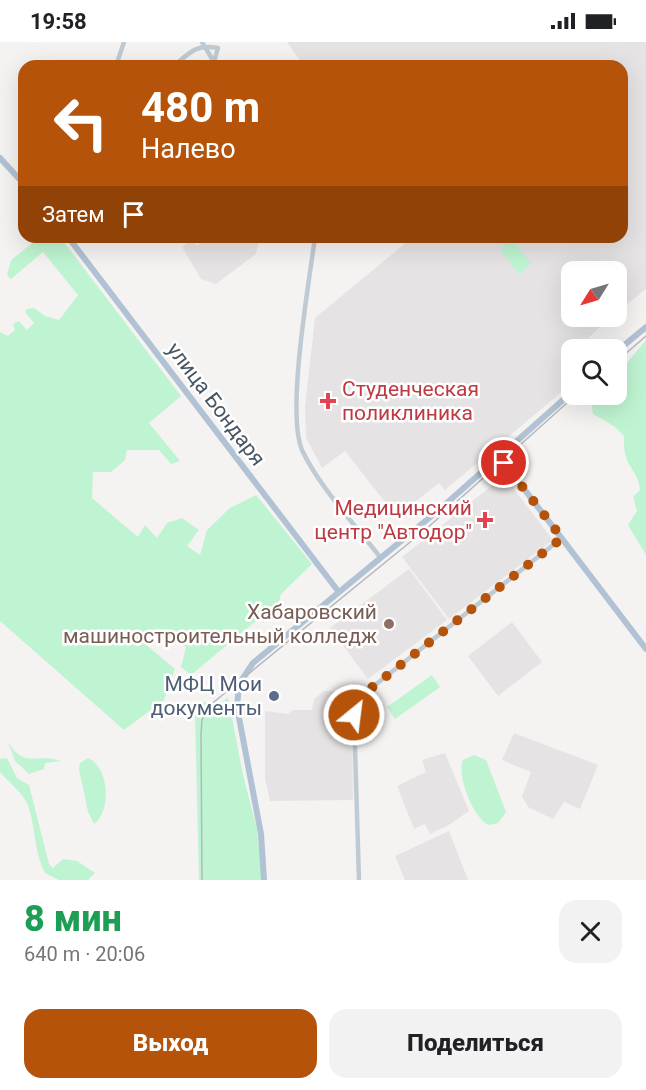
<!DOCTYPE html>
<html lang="ru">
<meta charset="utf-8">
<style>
:root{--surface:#fff;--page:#f2f2f2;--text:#202124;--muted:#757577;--accent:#b45309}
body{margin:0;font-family:Roboto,sans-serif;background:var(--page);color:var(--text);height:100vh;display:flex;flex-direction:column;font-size:22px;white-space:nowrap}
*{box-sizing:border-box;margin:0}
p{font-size:20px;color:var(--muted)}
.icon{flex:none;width:33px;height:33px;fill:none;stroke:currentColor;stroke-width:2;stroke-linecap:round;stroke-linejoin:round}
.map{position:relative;height:838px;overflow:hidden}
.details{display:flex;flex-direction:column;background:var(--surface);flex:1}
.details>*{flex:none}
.banner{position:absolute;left:18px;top:18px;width:610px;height:183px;border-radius:18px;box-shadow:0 6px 24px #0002;background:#b45309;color:#fff;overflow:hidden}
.needle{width:39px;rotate:233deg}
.buttons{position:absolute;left:561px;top:219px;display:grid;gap:12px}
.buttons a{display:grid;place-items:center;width:66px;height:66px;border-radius:12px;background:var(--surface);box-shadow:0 6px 24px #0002;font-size:30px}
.pin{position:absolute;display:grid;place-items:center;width:51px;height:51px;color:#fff;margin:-26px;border:3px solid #fff;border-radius:50%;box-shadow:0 2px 6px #0007}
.me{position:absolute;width:66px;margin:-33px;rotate:29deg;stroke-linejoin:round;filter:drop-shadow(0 0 4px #0008)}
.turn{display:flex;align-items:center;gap:21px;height:126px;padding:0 24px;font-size:27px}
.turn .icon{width:78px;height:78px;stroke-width:2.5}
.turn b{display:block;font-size:42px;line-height:51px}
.then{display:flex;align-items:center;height:57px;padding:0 24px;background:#0003;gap:12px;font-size:22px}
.round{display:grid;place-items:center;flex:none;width:63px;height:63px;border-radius:18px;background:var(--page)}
.summary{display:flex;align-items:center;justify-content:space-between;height:102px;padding:0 24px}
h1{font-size:36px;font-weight:800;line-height:45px;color:#1e9e55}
.button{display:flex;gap:12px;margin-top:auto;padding:12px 24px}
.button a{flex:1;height:69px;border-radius:18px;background:var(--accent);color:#fff;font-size:24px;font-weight:800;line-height:69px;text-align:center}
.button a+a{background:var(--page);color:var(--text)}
.status{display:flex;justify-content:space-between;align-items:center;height:42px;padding:0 30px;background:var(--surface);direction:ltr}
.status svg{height:16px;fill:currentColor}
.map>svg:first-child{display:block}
.education{fill:#e6e3e4}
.green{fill:#bff4d2}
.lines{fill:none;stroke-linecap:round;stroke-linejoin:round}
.minor{stroke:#bfcad3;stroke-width:4.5}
.major{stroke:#b0c2d3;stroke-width:6}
.tram{stroke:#b4b8bd;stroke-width:1.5}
.route{stroke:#b45309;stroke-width:10;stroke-dasharray:0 18}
.health-dot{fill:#e0444e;stroke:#fff;stroke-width:2}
.education-dot{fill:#8d6e63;stroke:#fff;stroke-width:2}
.service-dot{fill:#5c6f8a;stroke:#fff;stroke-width:2}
.labels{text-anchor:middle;stroke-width:5;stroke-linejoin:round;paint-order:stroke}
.health-label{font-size:21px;fill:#be3a42;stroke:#fff;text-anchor:start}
.street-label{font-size:21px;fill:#485662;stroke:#fff}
.education-label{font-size:21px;fill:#785e54;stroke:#fff;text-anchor:end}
.service-label{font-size:21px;fill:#4e5e75;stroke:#fff;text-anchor:end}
</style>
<div class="status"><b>19:58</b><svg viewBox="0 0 49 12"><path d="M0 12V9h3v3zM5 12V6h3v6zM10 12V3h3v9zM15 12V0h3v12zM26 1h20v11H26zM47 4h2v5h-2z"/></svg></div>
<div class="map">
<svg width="646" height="838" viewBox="0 0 646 838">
<rect width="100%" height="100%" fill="#f5f2f2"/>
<g class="education">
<path d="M287 0H646V247L617 270 616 230H572V274L611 275 587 297 594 307 572 308 571 342 445 448 439 441 410 464 385 460 345 409 322 426 306 396 305 365 315 276 413 195H622V24H304Z"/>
<path d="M208 195H253L258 202 256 212 216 242 201 237 182 205 191 198 197 204Z"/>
<path d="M504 434 553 498 449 577 402 515Z"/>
<path d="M409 527 447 578 368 637 330 586Z"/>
<path d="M512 580 542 620 498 654 468 614Z"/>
<path d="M324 649 345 650 352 657 353 758 270 759 265 736V669L288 672 293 668H312L314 657Z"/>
<path d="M514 691 598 723 580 767 564 760 553 777 528 765 522 754 531 730 502 718Z"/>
<path d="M445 711 469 769 449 783 430 792 425 782 414 787 397 744 426 730 422 718Z"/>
<path d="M449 789 468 838H405L395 814Z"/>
</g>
<g class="green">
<path d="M40 195H60L181 354 149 381 180 419 171 422 159 408H127L125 418 111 430H93L92 456 138 495 145 483 157 496 167 481 182 476 199 488 187 504 200 513 207 488 230 466 256 453 312 522 281 552 279 560 191 633 181 625 186 605 157 587 144 601 175 627 164 658 124 688 0 579V290L8 294 15 288 13 282 19 279 27 288 34 281 25 270 27 267 34 266 45 274 59 278 78 253 43 210 11 237 7 233 11 218Z"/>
<path d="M510 197 513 198 531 221 521 231H518L500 208Z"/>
<path d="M646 298V513L628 483 637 469 633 455 640 448C638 426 622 426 624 394L614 384 593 372 590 353 616 352 617 333Z"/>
<path d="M432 633 440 645 395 677 387 665Z"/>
<path d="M228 655 243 733 257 787 262 838H199L195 672 204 660H223Z"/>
<path d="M8 700C25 728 37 710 61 719L45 721 44 727 29 732 15 719Z"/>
<path d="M474 713 486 718 506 770 498 781 489 783C474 778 456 733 463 718Z"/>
<path d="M7 716 17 736 29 743 49 822 53 826 63 817 77 819 95 831 88 838H59L45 831C34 810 36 789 29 766 25 752 9 741 0 730V717Z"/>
<path d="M88 716C109 725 112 769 94 782L88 770 79 727 80 721Z"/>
</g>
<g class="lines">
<g class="minor">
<path d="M202 0 214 20"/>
<path d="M116 24 124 0"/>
<path d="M174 24C190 10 196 2 218 6L214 20 216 24"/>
<path d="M315 195C309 241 286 370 302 408 318 443 356 484 380 515"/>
<path d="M359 838 354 673 356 658 562 496"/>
</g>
<g class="major">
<path d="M0 116 24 142"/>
<path d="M68 195 338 549"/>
<path d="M616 310 646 285"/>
<path d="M499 414 646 607"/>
<path d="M264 838 261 792 237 665 239 642 253 621 440 467 572 350"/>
</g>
<g class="tram">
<path d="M616 320 646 294"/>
<path d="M202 838 201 692 202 678 209 664 425 488 577 352"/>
</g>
</g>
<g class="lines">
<path class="route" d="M354 673 356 658 562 496 504 421"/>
</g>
<g class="health-dot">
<path d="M325 350h6v6h6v6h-6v6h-6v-6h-6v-6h6z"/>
<path d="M482 469h6v6h6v6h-6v6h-6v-6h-6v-6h6z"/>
</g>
<circle class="education-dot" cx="389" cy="582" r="6"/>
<circle class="service-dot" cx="274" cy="654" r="6"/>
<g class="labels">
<g class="health-label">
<text x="342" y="354">Студенческая<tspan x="342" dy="24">поликлиника</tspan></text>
<text x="472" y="473" text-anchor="end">Медицинский<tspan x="472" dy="24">центр "Автодор"</tspan></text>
</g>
<g class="street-label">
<text transform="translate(216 362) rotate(53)" y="7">улица Бондаря</text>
</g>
<g class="education-label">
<text x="377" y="577">Хабаровский<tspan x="377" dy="24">машиностроительный колледж</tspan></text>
</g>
<g class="service-label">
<text x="262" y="649">МФЦ Мои<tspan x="262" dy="24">документы</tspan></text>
</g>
</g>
</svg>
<div class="buttons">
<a><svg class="needle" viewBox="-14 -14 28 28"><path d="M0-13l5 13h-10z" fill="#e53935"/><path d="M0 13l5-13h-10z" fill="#757577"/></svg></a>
<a><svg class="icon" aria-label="search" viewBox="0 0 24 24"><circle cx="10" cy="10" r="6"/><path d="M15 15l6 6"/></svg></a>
</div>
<div class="pin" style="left:504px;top:421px;background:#d93025"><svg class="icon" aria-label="arrive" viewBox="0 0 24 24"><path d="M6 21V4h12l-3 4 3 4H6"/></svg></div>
<svg class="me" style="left:354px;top:673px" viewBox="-20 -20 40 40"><circle r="17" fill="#b45309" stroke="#fff" stroke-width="3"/><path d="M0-11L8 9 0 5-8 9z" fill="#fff"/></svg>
<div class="banner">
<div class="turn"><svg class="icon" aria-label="left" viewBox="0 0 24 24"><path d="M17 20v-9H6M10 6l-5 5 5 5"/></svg><div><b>480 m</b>Налево</div></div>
<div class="then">Затем<svg class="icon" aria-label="arrive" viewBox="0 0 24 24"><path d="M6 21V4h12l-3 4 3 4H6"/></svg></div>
</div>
</div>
<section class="details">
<div class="summary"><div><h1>8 мин</h1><p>640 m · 20:06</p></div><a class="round"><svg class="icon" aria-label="close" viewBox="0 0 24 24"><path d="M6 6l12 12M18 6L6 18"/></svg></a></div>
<div class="button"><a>Выход</a><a>Поделиться</a></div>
</section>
